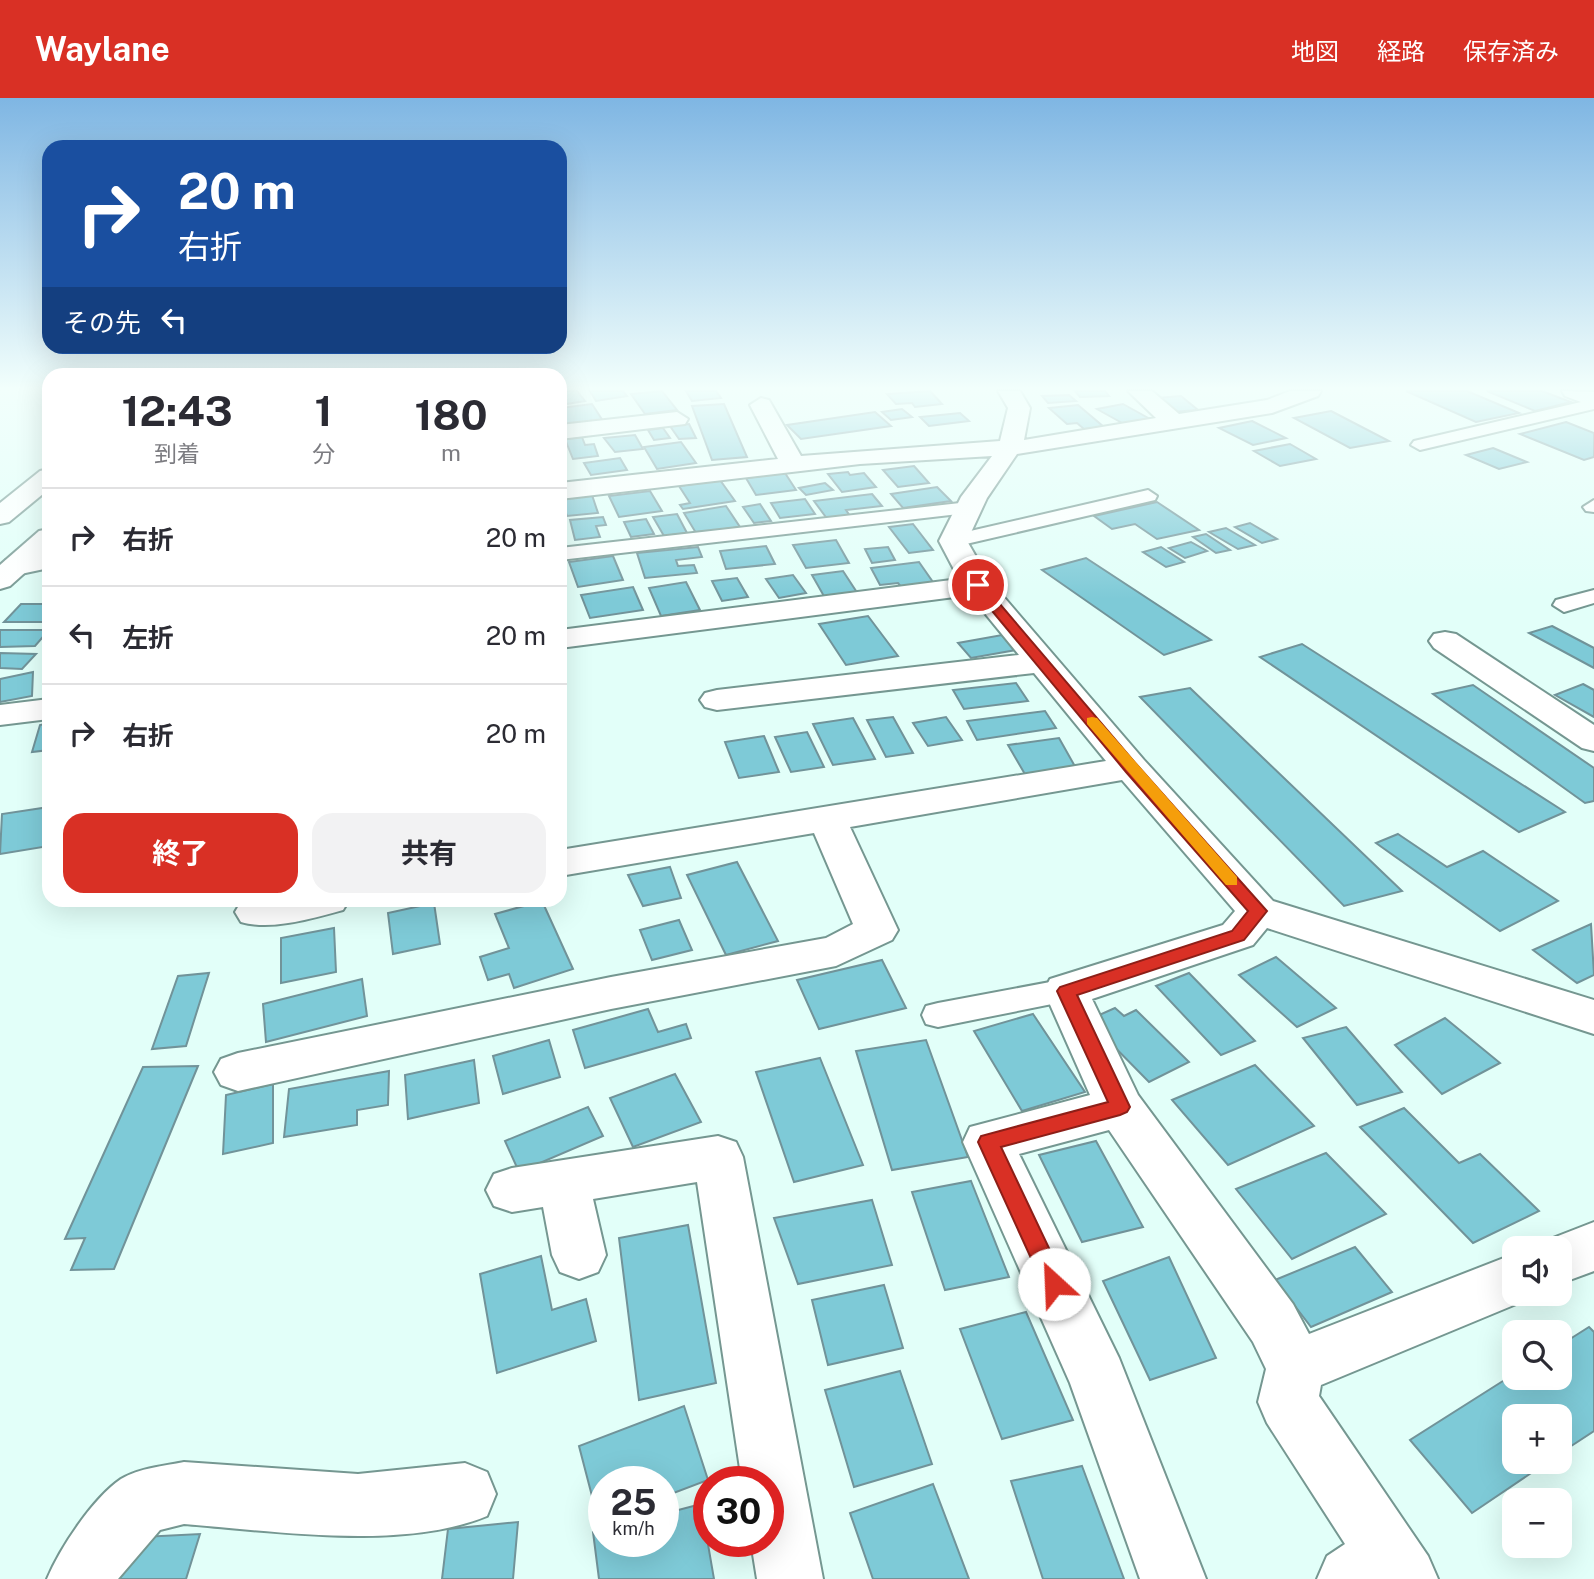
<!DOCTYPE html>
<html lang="ja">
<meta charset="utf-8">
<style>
:root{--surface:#fff;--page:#f2f2f3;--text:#2b2b33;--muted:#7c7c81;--line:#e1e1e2;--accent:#d93025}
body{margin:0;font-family:"Public Sans","Noto Sans JP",sans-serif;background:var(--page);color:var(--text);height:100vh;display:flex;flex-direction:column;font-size:26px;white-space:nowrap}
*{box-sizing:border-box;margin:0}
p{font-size:23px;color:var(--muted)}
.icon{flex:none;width:38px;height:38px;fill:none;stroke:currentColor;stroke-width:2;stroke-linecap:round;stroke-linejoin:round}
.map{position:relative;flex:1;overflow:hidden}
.details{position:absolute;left:42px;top:270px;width:525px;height:539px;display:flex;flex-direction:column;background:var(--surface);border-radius:21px;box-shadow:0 7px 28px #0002}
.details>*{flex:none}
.banner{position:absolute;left:42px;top:42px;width:525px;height:214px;border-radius:21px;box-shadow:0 7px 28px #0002;background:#1a4fa0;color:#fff;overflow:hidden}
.fabs{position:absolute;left:1502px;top:1138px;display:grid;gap:14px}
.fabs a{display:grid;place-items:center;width:70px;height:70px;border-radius:14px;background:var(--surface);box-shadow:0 7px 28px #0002;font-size:35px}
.speed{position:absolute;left:588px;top:1368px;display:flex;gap:14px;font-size:35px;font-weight:700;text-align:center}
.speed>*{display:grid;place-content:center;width:91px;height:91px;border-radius:50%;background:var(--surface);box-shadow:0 7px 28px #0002;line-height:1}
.speed small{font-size:18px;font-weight:400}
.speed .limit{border:10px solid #d22;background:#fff;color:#111}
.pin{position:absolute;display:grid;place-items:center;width:60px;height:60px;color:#fff;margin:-30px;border:4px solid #fff;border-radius:50%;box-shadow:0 2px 7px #0007}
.me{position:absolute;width:77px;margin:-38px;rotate:335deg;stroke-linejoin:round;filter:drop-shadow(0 0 5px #0008)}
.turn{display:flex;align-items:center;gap:24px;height:147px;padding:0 21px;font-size:32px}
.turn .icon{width:91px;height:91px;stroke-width:2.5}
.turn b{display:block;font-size:49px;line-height:60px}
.then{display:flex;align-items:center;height:66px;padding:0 21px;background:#0003;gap:14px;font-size:26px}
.eta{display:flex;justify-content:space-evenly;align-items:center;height:119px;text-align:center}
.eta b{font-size:42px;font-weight:700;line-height:49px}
.primary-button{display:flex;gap:14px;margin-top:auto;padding:14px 21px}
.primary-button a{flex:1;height:80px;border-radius:21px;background:var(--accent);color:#fff;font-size:28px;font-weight:700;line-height:80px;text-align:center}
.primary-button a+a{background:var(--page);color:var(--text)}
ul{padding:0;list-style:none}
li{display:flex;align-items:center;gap:21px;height:98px;padding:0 21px;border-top:2px solid var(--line)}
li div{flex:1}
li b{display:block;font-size:26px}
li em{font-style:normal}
header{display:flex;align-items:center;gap:42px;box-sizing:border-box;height:98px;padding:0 35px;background:var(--accent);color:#fff}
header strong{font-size:33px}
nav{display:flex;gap:38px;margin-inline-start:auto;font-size:24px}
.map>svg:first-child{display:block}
.building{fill:#7ecad7;stroke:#719399;stroke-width:2}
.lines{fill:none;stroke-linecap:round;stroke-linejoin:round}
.service-casing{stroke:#759791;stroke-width:4}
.minor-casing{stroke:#759791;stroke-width:4}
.primary-casing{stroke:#759791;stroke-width:4}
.service{fill:#fff;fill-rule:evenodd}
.minor{fill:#fff;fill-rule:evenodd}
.primary{fill:#fff;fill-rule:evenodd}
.route{fill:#d93025;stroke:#8d1f18;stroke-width:2}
.slow{fill:#f59e0b}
</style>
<header>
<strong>Waylane</strong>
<nav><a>地図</a><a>経路</a><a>保存済み</a></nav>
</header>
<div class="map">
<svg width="1594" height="1481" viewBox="0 0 1594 1481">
<rect width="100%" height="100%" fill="#e2fff9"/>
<g class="building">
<path d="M560 293H577L585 303 560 307Z"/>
<path d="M590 293H623L627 298 596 303Z"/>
<path d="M662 293 677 312 645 316 631 296Z"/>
<path d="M686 293H716L721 300 692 303Z"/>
<path d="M930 293 942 306 915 309 912 305 896 306 887 296Z"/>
<path d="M1075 293H1105L1109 298 1080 299Z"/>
<path d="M1406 293H1467L1519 315 1476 324Z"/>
<path d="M1487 293H1542L1571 304 1535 313Z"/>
<path d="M1069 297 1076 303 1048 305 1042 298Z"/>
<path d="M1181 298 1198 312 1172 314 1156 300Z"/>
<path d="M592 306 603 323 564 328 560 310Z"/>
<path d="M724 306 747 359 712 362 692 308Z"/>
<path d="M1123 306 1150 321 1124 326 1097 311Z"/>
<path d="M1078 307 1104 329 1084 331 1077 325 1067 326 1049 310Z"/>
<path d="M902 311 912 319 891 322 882 314Z"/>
<path d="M1331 313 1389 343 1350 350 1294 320Z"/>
<path d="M875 314 891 328 801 341 787 327Z"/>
<path d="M960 315 969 323 929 328 920 319Z"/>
<path d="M1252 323 1286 340 1253 347 1219 330Z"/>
<path d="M1566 324 1594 335V359L1584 362 1520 336Z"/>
<path d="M689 326 696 340 679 341 670 328Z"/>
<path d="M663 330 670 340 654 342 648 332Z"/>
<path d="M635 337 643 351 615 354 604 340Z"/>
<path d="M582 339 585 347 594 346 598 358 573 361 565 341Z"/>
<path d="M681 344 696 365 657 371 644 349Z"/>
<path d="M1290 346 1316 361 1280 368 1254 353Z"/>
<path d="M1493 350 1527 364 1499 371 1466 357Z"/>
<path d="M620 360 627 372 591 377 584 365Z"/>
<path d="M914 368 929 385 898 389 883 372Z"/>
<path d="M848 374 850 377 864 375 876 389 842 394 828 376Z"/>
<path d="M785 375 796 392 756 397 746 380Z"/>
<path d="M720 382 735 403 683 411 680 407 690 405 679 388Z"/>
<path d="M825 385 833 392 806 397 799 390Z"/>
<path d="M937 389 951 403 903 410 891 396Z"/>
<path d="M650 393 662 413 619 419 609 398Z"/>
<path d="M872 396 882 408 846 412 850 418 828 422 814 403Z"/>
<path d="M592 397 598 415 567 418 561 400Z"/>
<path d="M805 401 815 416 780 420 771 405Z"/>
<path d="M1157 404 1199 432 1157 441 1135 426 1112 431 1094 418Z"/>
<path d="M760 406 771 423 754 425 743 409Z"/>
<path d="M726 408 740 429 696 435 684 415Z"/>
<path d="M677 416 687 435 664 438 653 419Z"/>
<path d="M603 419 606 427 596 428 600 439 575 442 570 422Z"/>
<path d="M646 421 654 436 631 439 624 424Z"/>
<path d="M1250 425 1277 441 1262 445 1235 429Z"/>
<path d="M913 426 933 452 909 455 889 429Z"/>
<path d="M1226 430 1255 447 1238 451 1209 434Z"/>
<path d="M1206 436 1230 452 1216 455 1193 439Z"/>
<path d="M836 442 849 465 806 470 793 447Z"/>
<path d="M1191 444 1207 453 1185 460 1169 450Z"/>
<path d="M766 448 775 466 726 471 720 453Z"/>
<path d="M698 449 702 459 676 462 678 468 694 467 697 475 645 480 637 455Z"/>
<path d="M888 449 895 462 872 465 865 451Z"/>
<path d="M1161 449 1184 464 1166 469 1143 454Z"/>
<path d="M613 458 623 482 578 489 569 464Z"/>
<path d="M1086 460 1211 542 1164 557 1042 472Z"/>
<path d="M919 464 935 487 903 491 898 485 880 487 871 470Z"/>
<path d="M843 473 858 496 825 500 812 477Z"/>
<path d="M793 477 806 495 779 500 766 481Z"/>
<path d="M737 480 748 499 722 503 712 483Z"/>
<path d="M686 484 700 512 661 518 649 490Z"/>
<path d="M633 489 643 512 590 520 581 497Z"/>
<path d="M21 506H49V524H4Z"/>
<path d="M868 518 898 558 846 567 819 526Z"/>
<path d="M1552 528 1594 550V570L1529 535Z"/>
<path d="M0 532H49L35 548 0 549Z"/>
<path d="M1002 537 1016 552 971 560 958 545Z"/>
<path d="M1302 546 1565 714 1519 734 1260 559Z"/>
<path d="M0 555 36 556 22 571 0 570Z"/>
<path d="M33 574 32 598 0 604V581Z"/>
<path d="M1016 585 1028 603 964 611 953 592Z"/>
<path d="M1583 586 1594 592V619L1555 597Z"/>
<path d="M1473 587 1594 670V703L1585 705 1433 596Z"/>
<path d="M1190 590 1402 793 1344 808 1140 599Z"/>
<path d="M1045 613 1056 630 977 642 967 623Z"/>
<path d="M893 619 913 655 886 659 867 622Z"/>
<path d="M946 619 962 642 928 648 913 625Z"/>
<path d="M853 620 875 661 833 667 813 626Z"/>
<path d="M49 625V652L32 654 40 627Z"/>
<path d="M807 634 824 669 791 674 775 639Z"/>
<path d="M764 638 779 674 739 680 725 644Z"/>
<path d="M1059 640 1077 672 1026 678 1008 647Z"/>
<path d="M49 709V748L0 756 2 716Z"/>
<path d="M1398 736 1447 769 1483 753 1558 803 1500 833 1376 745Z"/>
<path d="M737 764 778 843 726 857 687 777Z"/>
<path d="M670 769 681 800 643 808 628 777Z"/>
<path d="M542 803 573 871 514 890 509 876 488 882 480 859 509 850 495 816Z"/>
<path d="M434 805 440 846 393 856 388 815Z"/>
<path d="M679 822 692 852 652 862 640 832Z"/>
<path d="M1591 826 1594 877 1577 885 1533 852Z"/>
<path d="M334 830 336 874 281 885V840Z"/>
<path d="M1276 859 1336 910 1297 929 1239 877Z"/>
<path d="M882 862 906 910 819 931 797 882Z"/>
<path d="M209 875 186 948 152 951 178 878Z"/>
<path d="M1189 875 1255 943 1221 957 1156 888Z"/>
<path d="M362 881 367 918 266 944 263 906Z"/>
<path d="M1115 910 1124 918 1136 912 1189 964 1149 984 1088 922Z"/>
<path d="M648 911 658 934 686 926 691 940 585 970 573 932Z"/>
<path d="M1033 916 1085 994 1022 1013 974 933Z"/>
<path d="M1445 920 1500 965 1442 996 1395 947Z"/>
<path d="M1346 929 1402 994 1357 1007 1303 940Z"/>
<path d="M549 942 560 979 503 996 493 958Z"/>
<path d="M926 942 968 1059 892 1072 856 953Z"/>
<path d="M820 960 863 1067 794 1084 756 974Z"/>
<path d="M474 962 479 1005 408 1021 405 977Z"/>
<path d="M1255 967 1314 1028 1228 1067 1172 1002Z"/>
<path d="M198 968 114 1171 71 1172 85 1140 65 1141 143 969Z"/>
<path d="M389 973 388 1007 357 1012V1027L284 1039 289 991Z"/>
<path d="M675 976 701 1024 633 1049 610 1000Z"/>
<path d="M273 986V1045L223 1056 226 997Z"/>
<path d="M588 1009 603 1038 519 1074 505 1043Z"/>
<path d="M1404 1010 1459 1065 1480 1056 1539 1113 1473 1145 1360 1029Z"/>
<path d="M1096 1043 1143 1129 1082 1144 1039 1057Z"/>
<path d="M1326 1055 1386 1116 1292 1161 1236 1091Z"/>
<path d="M971 1083 1009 1179 945 1192 912 1094Z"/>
<path d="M872 1102 892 1167 798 1186 774 1120Z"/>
<path d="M688 1127 716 1285 639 1302 619 1140Z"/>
<path d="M1355 1149 1392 1194 1311 1229 1275 1182Z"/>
<path d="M541 1158 552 1212 586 1201 596 1243 497 1275 480 1176Z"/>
<path d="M1169 1159 1216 1260 1150 1282 1103 1183Z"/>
<path d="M884 1187 903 1250 828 1267 812 1202Z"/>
<path d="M1026 1214 1073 1322 1002 1341 960 1231Z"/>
<path d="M1589 1229 1594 1234V1333L1559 1356V1318H1514V1363H1549L1472 1415 1410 1342 1514 1276V1279H1559V1248Z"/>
<path d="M900 1273 932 1366 854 1389 825 1292Z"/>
<path d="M684 1308 708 1382 663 1399V1384H604V1423L599 1425 579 1348Z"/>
<path d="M1082 1368 1124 1481H1043L1011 1383Z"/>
<path d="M933 1386 969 1481H873L850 1415Z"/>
<path d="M701 1406 714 1481H599L593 1434 604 1432V1444H663V1416Z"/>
<path d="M518 1424 513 1481H442L448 1431Z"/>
<path d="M200 1436 186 1481H108L122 1440Z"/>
</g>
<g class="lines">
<defs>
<g id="service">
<path d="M1594 301V311L1420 352 1411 347 1414 343Z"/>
<path d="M1148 392 1157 398 1155 402 953 449 943 443 953 437Z"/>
<path d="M1594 402V414L1586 413 1583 409Z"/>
<path d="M969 404 976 406 979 410 976 414 560 462V450Z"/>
<path d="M1594 492V505L1564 514 1553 507 1556 502Z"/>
<path d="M1066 881 1077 885 1082 893 1077 901 938 929 926 926 922 917 926 908 938 905Z"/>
</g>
<g id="minor">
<path d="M998 293H1020L1030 310 1024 342 1156 320 1128 293H1152L1179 316 1267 302 1290 293H1321L1318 298 1272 315 1017 356 987 400 967 443 990 483 1144 662 1273 803 1594 902V936L1267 830 1253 847 1092 901 1138 997 1293 1206 1309 1236 1514 1156V1195H1535L1533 1199 1321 1287 1319 1298 1428 1458 1438 1481H1317L1327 1458 1345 1446 1267 1325 1258 1304 1266 1271 1253 1244 1109 1032 1019 1056 1119 1260 1206 1481H1140L1070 1285 963 1044 970 1029 1090 997 1044 893 1050 881 1223 827 1235 813 1122 682 850 729 898 832 892 842 836 868 611 911 238 993 221 987 214 974 221 961 238 955 611 879 826 840 853 826 814 735 560 778V752L1106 663 1034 575 717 612 705 609 700 602 705 595 717 592 1019 557 970 497 560 550V532L959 481 939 443 961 399 992 358 860 366 560 401V385L778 361 750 307 761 300 769 302 801 358 1000 343 1008 310Z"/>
<path d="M1562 293 1594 294V309L1565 298Z"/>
<path d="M677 314 688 321 685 326 560 341V327Z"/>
<path d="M49 454V470L16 477 6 474 2 468 6 462Z"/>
<path d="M1445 534 1456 536 1594 627V653L1582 650 1434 550 1429 543 1434 536Z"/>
<path d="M49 601V621L0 627V607Z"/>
<path d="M250 802H349L343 812C314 820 271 833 241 824L235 814 241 804Z"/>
<path d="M718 1038 736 1044 743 1059 823 1481H757L751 1444H768V1384H742L697 1084 593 1101 606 1157 598 1174 579 1181 560 1174 552 1157 543 1109 512 1114 494 1108 486 1092 494 1076 512 1070Z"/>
<path d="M1594 1124V1173L1559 1186V1150H1538L1540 1145Z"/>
<path d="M184 1364 358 1376 465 1365 487 1374 496 1396 487 1418C403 1453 274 1433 184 1426L160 1432 118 1481H47C60 1450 93 1400 121 1381 139 1370 164 1368 184 1364Z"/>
</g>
<g id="primary">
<path d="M49 371V391L9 424 0 426V405L40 373Z"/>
<path d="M49 431V453L10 488 0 491V467L39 433Z"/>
</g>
</defs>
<use href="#service" class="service-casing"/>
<use href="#minor" class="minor-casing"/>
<use href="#primary" class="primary-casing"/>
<use href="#service" class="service"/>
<use href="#minor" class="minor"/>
<use href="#primary" class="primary"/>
</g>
<linearGradient id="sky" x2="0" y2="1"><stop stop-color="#7fb6e3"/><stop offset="0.58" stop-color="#f2fffc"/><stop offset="1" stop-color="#f2fffc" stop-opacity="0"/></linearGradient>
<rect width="1594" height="501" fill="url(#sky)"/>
<path class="route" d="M978 484 982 485 1137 667 1267 813 1244 842 1077 897 1130 1009 1127 1014 1120 1017 1001 1049 1066 1186 1062 1193 1054 1196 1046 1193 978 1044 981 1038 1108 1004 1057 893 1060 889 1232 833 1248 813 1126 674 973 490 972 487Z"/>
<path class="slow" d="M1092 619 1097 620 1237 779V787H1226L1087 626V620Z"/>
</svg>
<div class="fabs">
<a><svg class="icon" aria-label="sound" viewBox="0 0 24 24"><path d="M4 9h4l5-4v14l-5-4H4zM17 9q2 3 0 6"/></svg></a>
<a><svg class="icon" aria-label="search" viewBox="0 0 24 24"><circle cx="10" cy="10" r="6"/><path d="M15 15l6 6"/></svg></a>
<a>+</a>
<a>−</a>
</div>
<div class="speed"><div>25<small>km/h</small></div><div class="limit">30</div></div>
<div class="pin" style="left:978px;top:487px;background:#d93025"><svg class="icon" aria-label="arrive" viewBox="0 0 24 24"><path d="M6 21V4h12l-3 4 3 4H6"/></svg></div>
<svg class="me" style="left:1054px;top:1186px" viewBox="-20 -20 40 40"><circle r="19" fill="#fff"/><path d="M0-13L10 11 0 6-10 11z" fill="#d93025"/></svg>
<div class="banner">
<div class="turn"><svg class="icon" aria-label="right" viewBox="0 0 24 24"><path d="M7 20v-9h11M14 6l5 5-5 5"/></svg><div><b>20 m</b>右折</div></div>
<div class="then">その先<svg class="icon" aria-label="left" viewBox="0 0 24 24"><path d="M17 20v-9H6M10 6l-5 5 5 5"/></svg></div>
</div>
<section class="details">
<div class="eta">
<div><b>12:43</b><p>到着</p></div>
<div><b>1</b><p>分</p></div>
<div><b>180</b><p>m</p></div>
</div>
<ul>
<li><svg class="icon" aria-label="right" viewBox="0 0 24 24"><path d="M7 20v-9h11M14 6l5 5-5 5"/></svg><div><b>右折</b></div><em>20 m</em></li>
<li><svg class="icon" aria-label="left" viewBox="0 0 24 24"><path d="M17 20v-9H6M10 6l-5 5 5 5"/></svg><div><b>左折</b></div><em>20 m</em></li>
<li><svg class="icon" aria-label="right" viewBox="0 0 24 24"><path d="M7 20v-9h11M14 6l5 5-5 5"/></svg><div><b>右折</b></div><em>20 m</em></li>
</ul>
<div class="primary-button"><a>終了</a><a>共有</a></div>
</section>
</div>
